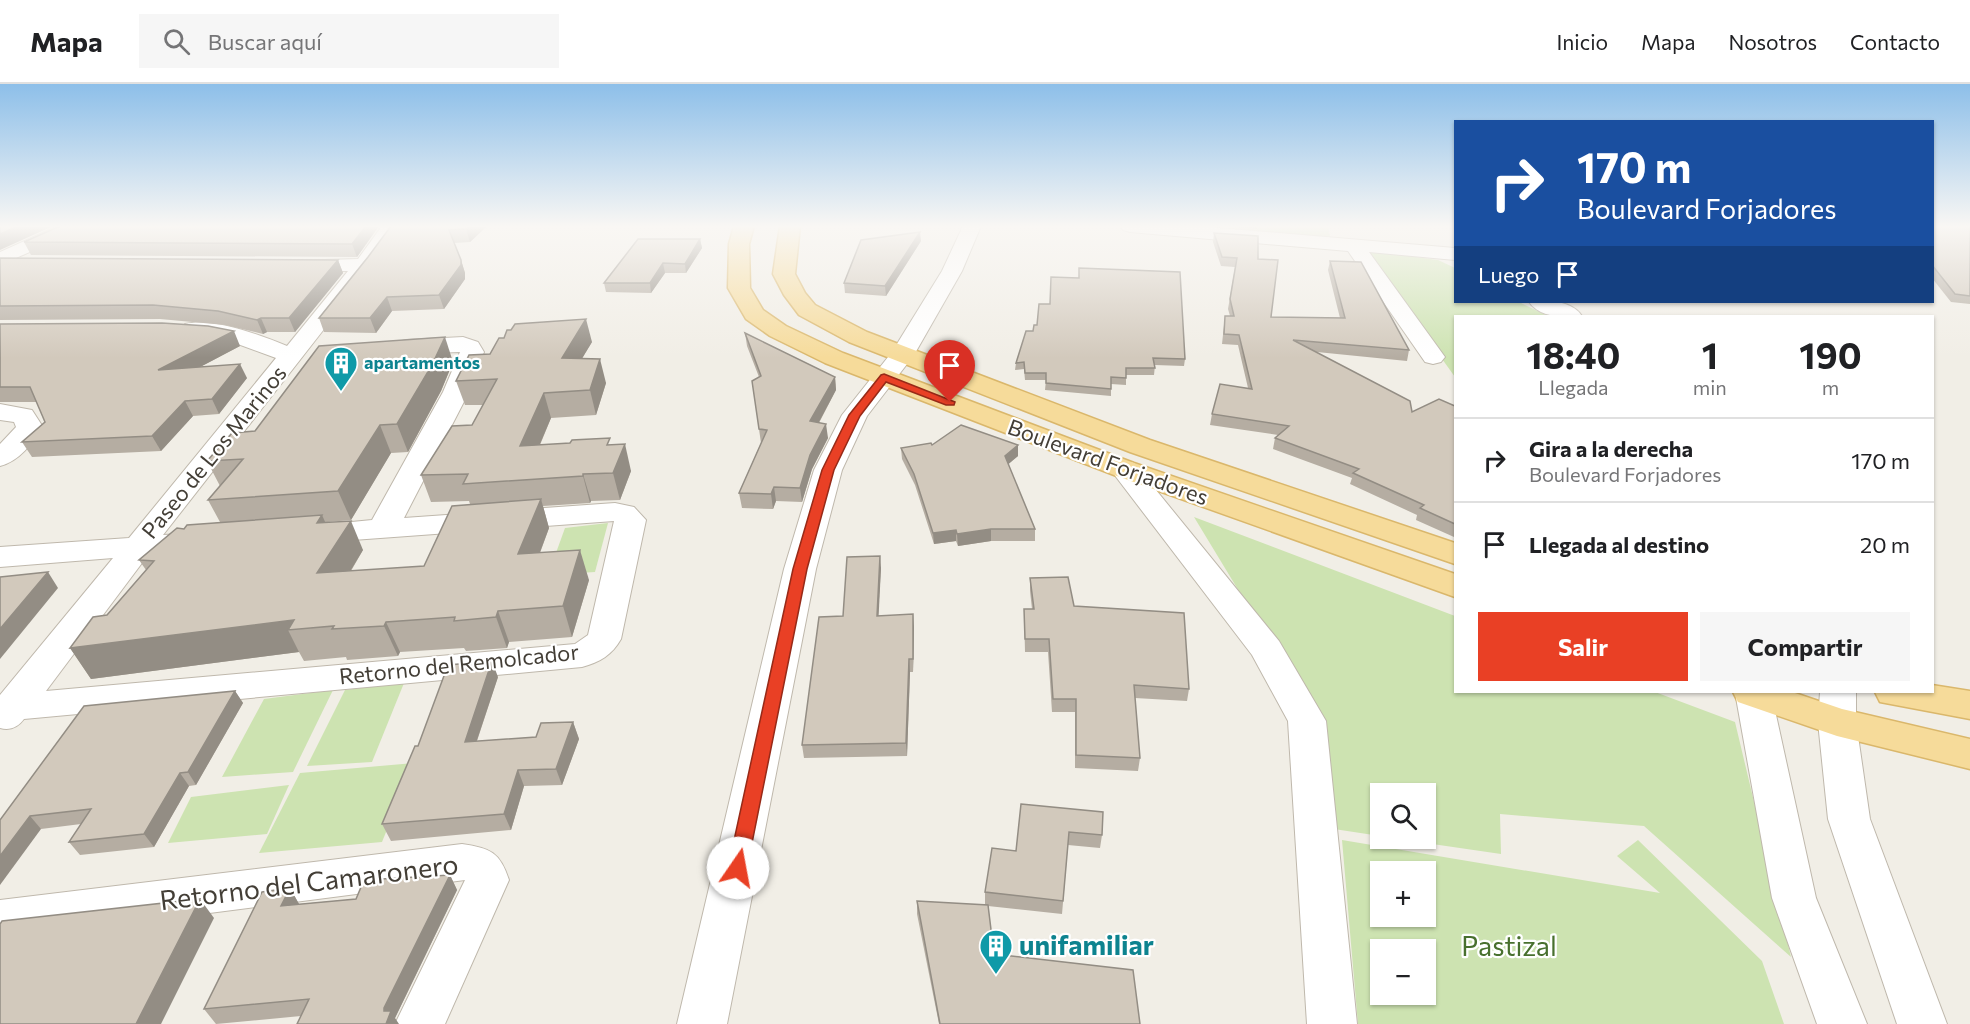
<!DOCTYPE html>
<html lang="es">
<meta charset="utf-8">
<style>
:root{--surface:#fff;--page:#f6f6f6;--text:#202124;--muted:#757577;--line:#e0e0e0;--accent:#e94025}
body{margin:0;font-family:Commissioner,sans-serif;background:var(--page);color:var(--text);height:100vh;display:flex;flex-direction:column;font-size:22px;white-space:nowrap}
*{box-sizing:border-box;margin:0}
p{font-size:20px;color:var(--muted)}
.icon{flex:none;width:33px;height:33px;fill:none;stroke:currentColor;stroke-width:2;stroke-linecap:round;stroke-linejoin:round}
.map{position:relative;flex:1;overflow:hidden}
.sheet{position:absolute;left:1454px;top:231px;width:480px;height:378px;display:flex;flex-direction:column;background:var(--surface);border-radius:0px;box-shadow:0 2px 4px #0004}
.sheet>*{flex:none}
.top-card{position:absolute;left:1454px;top:36px;width:480px;height:183px;border-radius:0px;box-shadow:0 2px 4px #0004;background:#1a4fa0;color:#fff;overflow:hidden}
.fabs{position:absolute;left:1370px;top:699px;display:grid;gap:12px}
.fabs a{display:grid;place-items:center;width:66px;height:66px;border-radius:0px;background:var(--surface);box-shadow:0 2px 4px #0004;font-size:30px}
.pin{position:absolute;display:grid;place-items:center;width:51px;height:51px;color:#fff;margin:-62px -26px;border-radius:50% 50% 50% 0;rotate:-45deg;box-shadow:0 0 6px #0007}
.pin .icon{rotate:45deg}
.me{position:absolute;width:66px;margin:-33px;rotate:12deg;stroke-linejoin:round;filter:drop-shadow(0 0 4px #0008)}
.turn{display:flex;align-items:center;gap:21px;height:126px;padding:0 24px;font-size:27px}
.turn .icon{width:78px;height:78px;stroke-width:2.5}
.turn b{display:block;font-size:42px;line-height:51px}
.then{display:flex;align-items:center;height:57px;padding:0 24px;background:#0003;gap:12px;font-size:22px}
.eta{display:flex;justify-content:space-evenly;align-items:center;height:102px;text-align:center}
.eta b{font-size:36px;font-weight:700;line-height:42px}
.action{display:flex;gap:12px;margin-top:auto;padding:12px 24px}
.action a{flex:1;height:69px;border-radius:0px;background:var(--accent);color:#fff;font-size:24px;font-weight:700;line-height:69px;text-align:center}
.action a+a{background:var(--page);color:var(--text)}
ul{padding:0;list-style:none}
li{display:flex;align-items:center;gap:18px;height:84px;padding:0 24px;border-top:2px solid var(--line)}
li div{flex:1}
li b{display:block;font-size:22px}
li em{font-style:normal}
header{display:flex;align-items:center;gap:36px;box-sizing:border-box;height:84px;padding:0 30px;background:var(--surface);border-bottom:2px solid var(--line)}
header strong{font-size:28px}
nav{display:flex;gap:33px;margin-inline-start:auto;font-size:21px}
.search{width:420px;height:54px;background:var(--page);display:flex;align-items:center;gap:15px;box-sizing:border-box;padding:0 21px;border-radius:0px;color:var(--muted);font-size:22px}
.map>svg:first-child{display:block}
.green{fill:#cde3b1;fill-rule:evenodd}
.lines{fill:none;stroke-linecap:round;stroke-linejoin:round}
.minor-casing{stroke:#bfb8ac;stroke-width:2}
.major-casing{stroke:#dab76b;stroke-width:3}
.minor{fill:#fff;fill-rule:evenodd}
.major{fill:#f6db9a;fill-rule:evenodd}
.wall{fill:#b5ada2}
.shaded-wall{fill:#938d84}
.building{fill:#d2c9bc;stroke:#938d84;stroke-width:1.5}
.route{fill:#e94025;stroke:#972a18;stroke-width:1.5}
.labels{text-anchor:middle;stroke-width:4.5;stroke-linejoin:round;paint-order:stroke}
.far-culture-label{font-size:18px;font-weight:bold;fill:#0d838f;stroke:#fff;text-anchor:start}
.street-label{font-size:22px;fill:#433e36;stroke:#fff}
.near-street-label{font-size:27px;fill:#433e36;stroke:#fff}
.near-culture-label{font-size:27px;font-weight:bold;fill:#0d838f;stroke:#fff;text-anchor:start}
.near-park-label{font-size:27px;fill:#48702e;stroke:#fff}
</style>
<header>
<strong>Mapa</strong>
<div class="search"><svg class="icon" aria-label="search" viewBox="0 0 24 24"><circle cx="10" cy="10" r="6"/><path d="M15 15l6 6"/></svg>Buscar aquí</div>
<nav><a>Inicio</a><a>Mapa</a><a>Nosotros</a><a>Contacto</a></nav>
</header>
<div class="map">
<svg width="1970" height="940" viewBox="0 0 1970 940">
<rect width="100%" height="100%" fill="#f1eee6"/>
<g class="green">
<path d="M1231 142H1328L1331 157 1230 148Z"/>
<path d="M1364 166 1438 176 1455 184V218H1519L1548 232H1455V293Z"/>
<path d="M1194 433 1455 532V608H1655L1735 638 1791 873 1644 742 1500 730 1501 770 1398 755 1425 754V710H1380V752L1334 745 1271 560Z"/>
<path d="M608 439 595 488 548 491 565 444Z"/>
<path d="M404 599 372 678 307 682 345 606Z"/>
<path d="M333 606 293 688 222 693 264 615Z"/>
<path d="M414 679 382 758 259 769 300 689Z"/>
<path d="M289 701 267 750 168 759 191 713Z"/>
<path d="M1342 756 1660 809 1617 772 1638 756 1762 877 1784 940H1358ZM1380 788H1425V832H1380ZM1380 866H1425V910H1380Z"/>
</g>
<g class="lines">
<defs>
<g id="minor">
<path d="M58 142H82L80 146 0 181V168Z"/>
<path d="M382 142H401L371 185 163 451 200 449 211 451 216 458 211 465 148 471 46 607 575 560 588 551 614 437 312 459 301 457 297 450 301 443 372 436 443 308 460 268 406 270 398 268 394 263 398 258 406 256 463 253 478 258 484 268 469 308 404 434 615 419 634 423 646 436 621 555C612 571 600 578 582 583L24 635C18 643 10 647 0 644V611L113 474 0 483V463L129 454 276 274 235 259 185 250 182 245 185 240C213 233 260 251 287 262L348 187H298L291 185 288 181 291 177 358 175Z"/>
<path d="M963 142H981L962 187 914 271 867 332 842 386 816 485 727 940H677L784 485 814 386 842 331 892 268 942 187Z"/>
<path d="M1121 142H1195L1455 164V176L1369 168 1445 273 1441 278 1433 280 1425 278 1348 167 1130 148 1123 146Z"/>
<path d="M1529 218C1546 216 1571 216 1582 232 1565 234 1540 234 1529 218Z"/>
<path d="M0 320 32 326 43 343C32 359 20 377 0 382V360L16 343 14 338 0 336Z"/>
<path d="M1124 377 1134 379 1279 557 1326 637 1357 940H1307L1288 637 1252 571 1110 385 1114 379Z"/>
<path d="M1735 608H1771L1816 814 1867 940H1817L1772 814Z"/>
<path d="M1820 608H1856V638L1870 735 1947 940H1897L1828 735 1818 638Z"/>
<path d="M462 760C490 764 500 768 509 796L445 940H395L465 796 0 856V816Z"/>
</g>
<g id="major">
<path d="M734 142H754L749 160 750 204 763 226 786 242 843 269 1134 379 1455 490V513L1114 391 825 279 770 252 746 235 728 204 729 160Z"/>
<path d="M780 142H800L795 190 805 209 815 221 867 248 1150 356 1455 459V480L1130 368 849 258 799 231 784 211 773 190Z"/>
<path d="M1932 601 1970 607V635L1880 618 1875 608H1932Z"/>
<path d="M1733 608H1792L1842 625 1970 655V685L1837 652 1738 618Z"/>
</g>
</defs>
<use href="#minor" class="minor-casing"/>
<use href="#major" class="major-casing"/>
<use href="#minor" class="minor"/>
<use href="#major" class="major"/>
</g>
<g class="wall">
<path d="M379 142 357 173 31 171 24 158Z"/>
<path d="M391 142H487L470 158 454 159 461 176 465 189V195L444 225 392 227 376 249 324 248 319 234 368 173Z"/>
<path d="M1221 142H1257V145Z"/>
<path d="M1932 142H1970V220L1951 218 1932 194Z"/>
<path d="M1214 149 1258 175 1271 233 1340 234 1328 186 1330 177 1409 266 1407 277 1317 268 1412 328 1455 322V452L1454 453 1416 436 1417 431 1350 400 1352 394 1273 365 1275 354 1278 351 1210 341 1212 330 1248 304 1238 261 1222 260 1225 232H1230L1228 225 1235 183 1221 182 1213 158Z"/>
<path d="M700 155 702 164 686 189H665L651 209 606 208 604 199Z"/>
<path d="M921 157 886 212 845 209 844 199Z"/>
<path d="M0 174 338 176 343 189 295 248H267L263 250 225 241 160 235 0 236Z"/>
<path d="M0 240 240 262 200 283 247 294 219 330 193 332 161 367 32 373 22 358 45 338 37 318H0Z"/>
<path d="M1026 247 1185 275 1184 282 1155 281 1154 291H1126V301L1111 300V312L1045 306 1046 296H1025L1024 285 1015 286 1016 279Z"/>
<path d="M745 249 835 293 836 306 819 339 828 354 812 385 802 418 776 417 773 425 742 424 739 409 761 359 752 297 759 293 747 262Z"/>
<path d="M592 258 582 274 606 299 596 331 551 334 540 361H612L631 387 620 416 591 417 590 419 543 422 549 444 540 469 589 496 572 553 509 558 507 564 466 567 464 564 400 568 398 572 347 576 346 573 304 577 299 568 91 595 70 564 107 531 146 486 139 476 184 445 220 438 208 416 220 402 207 377 255 347 453 278 441 307 408 368 391 369 351 436 328 438 363 466 351 487 424 482 470 420 469 417 431 418 421 391 472 341 483 321H465L456 297 490 270Z"/>
<path d="M932 361 1018 372 1008 380 1035 445V457H991L958 462 956 457 934 460 915 401 902 375 901 364Z"/>
<path d="M881 484 878 531 914 543 913 588H910L907 672 804 674 802 661 843 532Z"/>
<path d="M1030 494 1074 522 1189 605 1187 617 1135 614 1140 674 1138 687 1075 684V628H1052L1048 568H1025L1024 525H1032L1030 507Z"/>
<path d="M498 593 477 657 536 653 573 638 579 655 562 701 524 702 511 746 391 757 382 740 418 662Z"/>
<path d="M235 607 243 619 196 701 189 702 154 763 80 771 69 758 81 740 41 745 0 736Z"/>
<path d="M1021 720 1102 751 1100 764 1068 761 1062 830 988 822 994 870 1140 940H939L917 830V817L985 821V808L1016 767Z"/>
<path d="M450 791 457 806 395 934 301 932 216 940 204 925 290 804 299 820 356 815Z"/>
</g>
<g class="shaded-wall">
<path d="M18 142H53L0 166V150Z"/>
<path d="M366 142H379L357 173 352 160Z"/>
<path d="M470 142H487L470 158 466 145Z"/>
<path d="M920 148 921 157 886 212 885 202Z"/>
<path d="M700 155 702 164 686 189 685 180Z"/>
<path d="M338 176 343 189 295 248 289 234Z"/>
<path d="M461 176 465 189V195L444 225 439 211Z"/>
<path d="M663 179 665 189 651 209 650 199Z"/>
<path d="M387 213 392 227 376 249 370 234Z"/>
<path d="M261 234 267 248 263 250 257 236Z"/>
<path d="M586 235 592 258 568 298 562 274Z"/>
<path d="M234 247 240 262 166 301 158 286Z"/>
<path d="M445 253 453 278 441 307 408 368 397 340Z"/>
<path d="M600 275 606 299 596 331 590 306Z"/>
<path d="M240 280 247 294 219 330 212 315Z"/>
<path d="M835 293 836 306 812 351 810 337Z"/>
<path d="M544 309 551 334 528 388 520 362Z"/>
<path d="M185 317 193 332 161 367 152 352Z"/>
<path d="M826 340 828 354 812 385 802 418 800 404 810 371Z"/>
<path d="M380 341 391 369 351 436 338 407Z"/>
<path d="M625 360 631 387 620 416 613 389Z"/>
<path d="M1018 361V372L1005 383V372Z"/>
<path d="M583 390 591 417 590 419 583 392Z"/>
<path d="M774 403 776 417 773 425 771 410Z"/>
<path d="M541 415 549 444 528 500 518 470Z"/>
<path d="M322 431 335 460 317 439Z"/>
<path d="M351 437 363 466 331 519 317 489Z"/>
<path d="M991 445V457L958 462 957 450Z"/>
<path d="M956 446V457L934 460 933 449Z"/>
<path d="M580 466 589 496 572 553 563 522Z"/>
<path d="M880 472 881 484 878 544 877 532Z"/>
<path d="M48 488 58 504 0 575V545Z"/>
<path d="M498 527 509 558 507 564 496 533Z"/>
<path d="M913 530 914 543 913 588Z"/>
<path d="M294 536 288 546 299 568 91 595 70 564Z"/>
<path d="M386 538 400 568 398 572 384 542Z"/>
<path d="M909 575 910 588 907 672 906 659Z"/>
<path d="M492 577 498 593 471 674 465 658Z"/>
<path d="M235 607 243 619 196 701 188 688Z"/>
<path d="M573 638 579 655 562 701 556 685Z"/>
<path d="M518 686 524 702 511 746 504 730Z"/>
<path d="M180 689 189 702 154 763 144 750Z"/>
<path d="M30 732 41 745 0 801V772Z"/>
<path d="M450 791 457 806 395 934 399 940H386L384 924Z"/>
<path d="M290 804 299 820 291 837 281 822Z"/>
<path d="M200 815 214 834 161 940H136Z"/>
</g>
<g class="building">
<path d="M0 142H18L0 150Z"/>
<path d="M60 142H366L352 160 24 158Z"/>
<path d="M391 142H470L466 145 449 146 461 176V181L439 211 387 213 370 234H319L368 173Z"/>
<path d="M1932 142H1970V212L1955 210 1932 181Z"/>
<path d="M920 148 885 202 844 199 861 156Z"/>
<path d="M1214 149 1258 152V175L1278 176 1271 233 1345 234 1330 177 1361 178 1409 266 1293 256 1410 317 1412 328 1439 315 1455 322V440L1420 424 1424 421 1353 389 1359 385 1275 354 1289 342 1212 330 1220 300 1252 305 1239 251 1224 250 1225 232H1234L1230 215 1237 174 1222 173Z"/>
<path d="M638 155H700L685 180 663 179 650 199H604Z"/>
<path d="M0 174 338 176 289 234H261L257 236 218 227 153 221 0 222Z"/>
<path d="M1079 184 1180 188 1185 275 1153 274 1155 284H1126V294L1111 293V305L1046 299V289H1025L1024 278 1016 279 1026 247H1033L1034 241H1037L1039 220H1050L1051 193 1079 194Z"/>
<path d="M586 235 562 274 600 275 590 306 544 309 520 362 570 359 572 356 610 354 607 361 625 360 613 389 583 390V392L463 400 468 390 421 391 452 342 472 341 497 295 456 297 469 271 490 270 499 254H504L507 246H511L515 240Z"/>
<path d="M162 239 208 242 234 247 158 286 240 280 212 315 185 317 152 352 22 358 45 338 30 303H0V240Z"/>
<path d="M745 249 835 293 810 337 826 340 810 371 800 404 774 403 771 410 739 409 767 346 759 345 752 297 761 292Z"/>
<path d="M445 253 432 281 397 340 380 341 338 407 208 416 243 375 207 377 232 349 255 347 319 262Z"/>
<path d="M961 341 1018 361 1005 372 1035 445H991L957 450 956 446 933 449 914 390 901 364 931 359 932 361Z"/>
<path d="M541 415 518 470 580 466 563 522 498 527 496 533 454 537 455 533 386 538 384 542 332 545 334 542 288 546 294 536 70 564 93 533 107 531 154 477 139 476 177 444 184 445 187 441 322 431 317 439 351 437 317 489 424 482 452 422Z"/>
<path d="M880 472 877 532 913 530V575H909L906 659 802 661 819 533 843 532 847 473Z"/>
<path d="M48 488 0 545V493Z"/>
<path d="M1068 493 1074 522 1184 529 1189 605 1134 601 1140 674 1076 671V615H1053L1049 555H1025L1024 525H1034L1030 494Z"/>
<path d="M492 577 465 658 536 653 541 639 573 638 556 685 518 686 504 730 382 740 415 662H418L448 581Z"/>
<path d="M235 607 188 688 180 689 144 750 69 758 91 725 30 732 0 772V736L84 622Z"/>
<path d="M1021 720 1103 728 1102 751 1069 748 1063 817 985 808 992 764 1016 767Z"/>
<path d="M450 791 384 924V927H391L386 940H297L309 915 204 925 262 808 290 804 281 822 356 815 364 796Z"/>
<path d="M200 815 136 940H0V840L2 837Z"/>
<path d="M917 817 988 821 994 870 1133 886 1140 940H940Z"/>
</g>
<linearGradient id="sky" x2="0" y2="1"><stop stop-color="#8dbfe9"/><stop offset="0.52" stop-color="#f9f7f4"/><stop offset="1" stop-color="#f9f7f4" stop-opacity="0"/></linearGradient>
<rect width="1970" height="274" fill="url(#sky)"/>
<path class="route" d="M884 290 955 318 954 321H946L886 298 860 332 834 386 807 485 747 784 744 790 738 792 731 790 728 784 793 485 822 386 849 331 881 291Z"/>
<defs>
<symbol id="building-pin" viewBox="-11 -11 22 30"><path d="M0 17L-7.5 6A9.5 9.5 0 1 1 7.5 6Z" fill="#0f9aa8" stroke="#fff"/><path d="M-4-6H4V6H1V3H-1V6H-4ZM-2.5-4.3h1.7v1.8h-1.7ZM.8-4.3h1.7v1.8H.8ZM-2.5-1h1.7V.8h-1.7ZM.8-1h1.7V.8H.8Z" fill="#fff"/></symbol>
</defs>
<g fill-rule="evenodd">
<use href="#building-pin" x="322" y="260" width="38" height="52"/>
<use href="#building-pin" x="977" y="843" width="38" height="52"/>
</g>
<g class="labels">
<g class="far-culture-label">
<text x="364" y="285">apartamentos</text>
</g>
<g class="street-label">
<text transform="translate(214 368) rotate(-51)" y="8">Paseo de Los Marinos</text>
<text transform="translate(1108 378) rotate(20)" y="8">Boulevard Forjadores</text>
<text transform="translate(459 580) rotate(-6)" y="8">Retorno del Remolcador</text>
</g>
<g class="near-street-label">
<text transform="translate(309 799) rotate(-7)" y="9">Retorno del Camaronero</text>
</g>
<g class="near-culture-label">
<text x="1019" y="871">unifamiliar</text>
</g>
<g class="near-park-label">
<text x="1509" y="872">Pastizal</text>
</g>
</g>
</svg>
<div class="fabs">
<a><svg class="icon" aria-label="search" viewBox="0 0 24 24"><circle cx="10" cy="10" r="6"/><path d="M15 15l6 6"/></svg></a>
<a>+</a>
<a>−</a>
</div>
<div class="pin" style="left:950px;top:318px;background:#d93025"><svg class="icon" aria-label="arrive" viewBox="0 0 24 24"><path d="M6 21V4h12l-3 4 3 4H6"/></svg></div>
<svg class="me" style="left:738px;top:784px" viewBox="-20 -20 40 40"><circle r="19" fill="#fff"/><path d="M0-13L10 11 0 6-10 11z" fill="#e94025"/></svg>
<div class="top-card">
<div class="turn"><svg class="icon" aria-label="right" viewBox="0 0 24 24"><path d="M7 20v-9h11M14 6l5 5-5 5"/></svg><div><b>170 m</b>Boulevard Forjadores</div></div>
<div class="then">Luego<svg class="icon" aria-label="arrive" viewBox="0 0 24 24"><path d="M6 21V4h12l-3 4 3 4H6"/></svg></div>
</div>
<section class="sheet">
<div class="eta">
<div><b>18:40</b><p>Llegada</p></div>
<div><b>1</b><p>min</p></div>
<div><b>190</b><p>m</p></div>
</div>
<ul>
<li><svg class="icon" aria-label="right" viewBox="0 0 24 24"><path d="M7 20v-9h11M14 6l5 5-5 5"/></svg><div><b>Gira a la derecha</b><p>Boulevard Forjadores</p></div><em>170 m</em></li>
<li><svg class="icon" aria-label="arrive" viewBox="0 0 24 24"><path d="M6 21V4h12l-3 4 3 4H6"/></svg><div><b>Llegada al destino</b></div><em>20 m</em></li>
</ul>
<div class="action"><a>Salir</a><a>Compartir</a></div>
</section>
</div>
